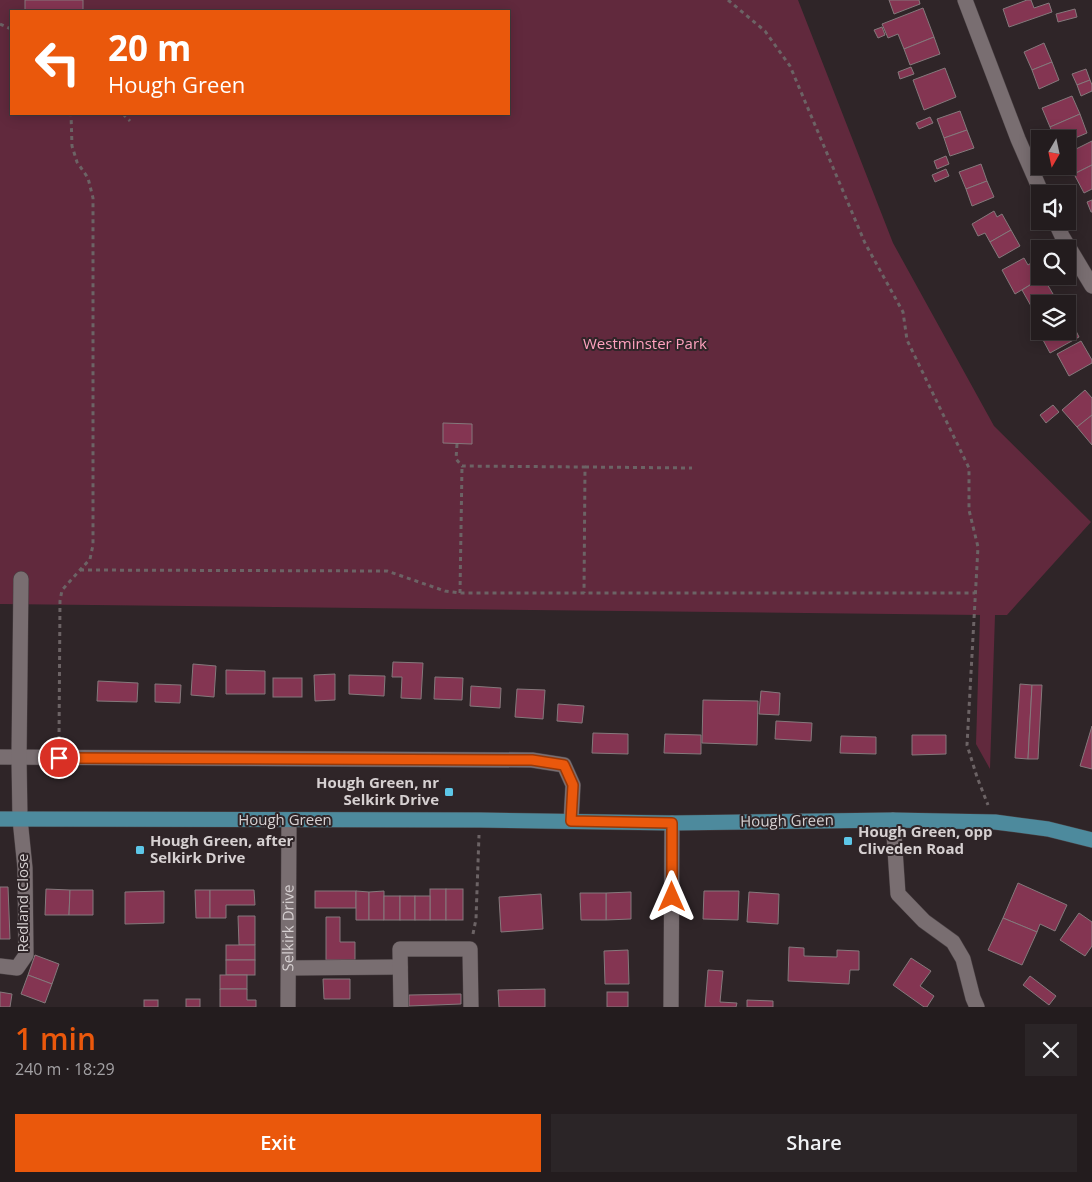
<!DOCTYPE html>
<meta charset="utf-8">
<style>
:root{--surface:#231c1e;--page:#2b2527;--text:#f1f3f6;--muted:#a3a1a4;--line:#403a3c;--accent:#ea580c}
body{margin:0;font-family:"Open Sans",sans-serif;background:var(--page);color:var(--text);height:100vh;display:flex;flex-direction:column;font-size:19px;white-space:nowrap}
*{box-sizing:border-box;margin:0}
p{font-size:16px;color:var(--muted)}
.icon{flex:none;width:28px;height:28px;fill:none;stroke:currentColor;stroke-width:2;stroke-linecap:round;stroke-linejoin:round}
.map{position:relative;height:1007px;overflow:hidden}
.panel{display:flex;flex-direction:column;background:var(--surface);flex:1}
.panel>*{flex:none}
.hud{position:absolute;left:10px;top:10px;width:500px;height:105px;border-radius:0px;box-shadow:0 2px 12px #0003,0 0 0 1px var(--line);background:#ea580c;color:#fff;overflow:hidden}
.needle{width:32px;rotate:189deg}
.controls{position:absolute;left:1031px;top:130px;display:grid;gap:10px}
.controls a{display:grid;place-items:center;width:45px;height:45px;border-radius:0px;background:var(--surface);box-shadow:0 2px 12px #0003,0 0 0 1px var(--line);font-size:25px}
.pin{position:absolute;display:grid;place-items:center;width:42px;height:42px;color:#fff;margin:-21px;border:2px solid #fff;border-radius:50%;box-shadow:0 1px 5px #0007}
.me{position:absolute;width:55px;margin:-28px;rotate:0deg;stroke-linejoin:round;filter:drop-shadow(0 0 4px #0008)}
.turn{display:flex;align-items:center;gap:18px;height:105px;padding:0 15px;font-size:22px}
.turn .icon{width:65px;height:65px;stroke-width:2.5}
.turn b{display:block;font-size:35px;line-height:42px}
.round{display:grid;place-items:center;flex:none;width:52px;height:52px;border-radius:0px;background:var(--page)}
.summary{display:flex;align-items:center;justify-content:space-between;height:85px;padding:0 15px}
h1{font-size:30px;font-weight:600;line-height:38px;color:var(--accent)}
.action{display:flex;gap:10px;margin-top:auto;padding:10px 15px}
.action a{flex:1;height:58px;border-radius:0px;background:var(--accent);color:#fff;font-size:20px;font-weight:600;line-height:58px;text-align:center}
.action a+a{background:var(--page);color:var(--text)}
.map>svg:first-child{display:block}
.green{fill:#61293d;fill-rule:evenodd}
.building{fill:#843552;stroke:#85797c}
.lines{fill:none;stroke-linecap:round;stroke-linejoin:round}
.minor-casing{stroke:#494043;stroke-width:16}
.major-casing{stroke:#494043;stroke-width:16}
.path{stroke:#6c6365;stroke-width:3;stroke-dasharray:4 4;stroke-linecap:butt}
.minor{stroke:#796e71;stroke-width:15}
.major{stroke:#4d8a9d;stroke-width:15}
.route-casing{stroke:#983908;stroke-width:12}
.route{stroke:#ea580c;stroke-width:9}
.poi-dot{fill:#5dc7e8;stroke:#2f2528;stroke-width:2}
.labels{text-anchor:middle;stroke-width:4;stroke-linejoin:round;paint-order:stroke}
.park-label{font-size:15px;fill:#fea1be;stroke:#2f2528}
.poi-label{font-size:15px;font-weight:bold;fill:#d6d0d1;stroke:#2f2528;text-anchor:start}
.street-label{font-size:15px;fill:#d6d0d1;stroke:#2f2528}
</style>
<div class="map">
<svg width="1092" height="1007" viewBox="0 0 1092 1007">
<rect width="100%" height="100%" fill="#2f2528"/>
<path class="green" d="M0 0H798L893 243 994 426 1091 522 1007 615H995L990 769 976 744 980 615 0 604ZM11 11H509V114H11Z"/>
<g class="building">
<rect x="25" y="0" width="58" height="11"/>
<path d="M889 0H919L920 4 894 14Z"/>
<path d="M1027 0H1031L1034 8 1049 3 1052 12 1009 27 1003 9Z"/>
<path d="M923 8 934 37 904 49 898 34 888 38 882 24Z"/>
<path d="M1075 9 1077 17 1058 22 1056 14Z"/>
<path d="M882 27 885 35 878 38 874 30Z"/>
<path d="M934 37 940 54 910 65 904 49Z"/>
<path d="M1044 43 1052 62 1032 70 1024 52Z"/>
<path d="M1052 62 1059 80 1039 89 1032 70Z"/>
<path d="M911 67 914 74 900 79 898 72Z"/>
<path d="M945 68 956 97 924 110 913 80Z"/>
<path d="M1086 69 1090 80 1077 85 1072 74Z"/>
<path d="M1090 80 1092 85V91L1081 96 1077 85Z"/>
<path d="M1072 96 1080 114 1050 127 1042 108Z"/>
<path d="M960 111 967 130 944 138 937 119Z"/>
<path d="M1080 114 1087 133 1068 141V139H1055L1050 127Z"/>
<path d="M930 117 933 123 919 129 916 123Z"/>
<path d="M967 130 974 148 950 156 944 138Z"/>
<path d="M1092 141V165L1074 174 1068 160V153Z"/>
<path d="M946 156 949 164 937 169 934 161Z"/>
<path d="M981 164 987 181 966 189 959 172Z"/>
<path d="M1092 165V189L1084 193 1074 174Z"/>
<path d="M946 169 949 176 935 182 932 175Z"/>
<path d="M987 181 994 197 972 206 966 189Z"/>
<path d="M1092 200V212H1091L1087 202Z"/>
<path d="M994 211 997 217 1002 214 1011 230 990 242 985 233 978 236 972 224Z"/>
<path d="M1011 230 1020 246 999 258 990 242Z"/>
<path d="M1024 258 1028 265 1034 261 1040 272V276L1043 277 1015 294 1002 270Z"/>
<path d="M1043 277 1053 294 1031 306 1022 290Z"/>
<path d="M1068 315 1079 337 1050 353 1035 325 1040 323V331H1068Z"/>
<path d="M1081 341 1092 360V363L1069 376 1057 354Z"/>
<path d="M1085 390 1092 398V415L1077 427 1062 410Z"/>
<path d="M1053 405 1059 412 1046 423 1040 415Z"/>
<path d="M1092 415V445L1077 427Z"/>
<path d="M443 423 472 424V444L443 443Z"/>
<path d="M393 662 423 663 421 699 401 698 402 677H392Z"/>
<path d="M193 664 216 666 214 697 191 695Z"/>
<path d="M226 670 265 671V694H226Z"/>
<path d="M335 674V700L315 701 314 675Z"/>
<path d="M349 675 385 676 384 696 349 694Z"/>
<path d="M435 677 463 678 462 700 434 699Z"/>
<rect x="273" y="678" width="29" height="19"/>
<path d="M98 681 138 683 137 702 97 701Z"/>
<path d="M155 684 181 685 180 703 155 702Z"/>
<path d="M1020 684 1032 685 1028 759 1015 758Z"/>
<path d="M1032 685H1042L1038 759H1028Z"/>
<path d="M471 686 501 688 500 708 470 706Z"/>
<path d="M517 689 545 690 543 719 515 717Z"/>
<path d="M761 691 780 693 779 715 759 714Z"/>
<path d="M703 700 758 701 757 745 702 743Z"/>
<path d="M558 704 584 706 582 723 557 721Z"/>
<path d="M776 721 812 723 811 741 775 739Z"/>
<path d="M1092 726V769L1080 766Z"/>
<path d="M593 733 628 734V754L592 753Z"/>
<path d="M665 734 701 735V754L664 753Z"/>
<path d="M912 735H946V754L912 755Z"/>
<path d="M841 736 876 737V754L840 753Z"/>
<path d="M1018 883 1067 905 1055 931 1040 924 1037 932 1003 918Z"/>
<path d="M0 887H8L10 939H0Z"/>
<path d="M46 889 70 890 69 915H45Z"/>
<rect x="430" y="889" width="16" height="31"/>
<rect x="446" y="889" width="17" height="31"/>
<path d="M70 890H93V915H69Z"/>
<path d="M195 890H210V918H196Z"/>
<path d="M210 890H254L255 905H226V918H210Z"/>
<path d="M164 891V923L125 924V892Z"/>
<rect x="315" y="891" width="41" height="17"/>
<path d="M356 891 369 892V920H356Z"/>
<path d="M384 891V920H369V892Z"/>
<path d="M704 891H739L738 920 703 919Z"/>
<path d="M631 892V919L606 920V893Z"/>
<path d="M749 892 779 894 778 924 747 922Z"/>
<path d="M580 893H606V920H581Z"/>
<path d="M541 894 543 929 501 932 499 897Z"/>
<rect x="384" y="896" width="16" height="24"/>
<rect x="400" y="896" width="15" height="24"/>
<rect x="415" y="896" width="15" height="24"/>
<path d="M1079 913 1092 922V946L1085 956 1060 940Z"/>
<path d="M238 916H255V945H239Z"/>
<path d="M326 917H340V942H355V960H326Z"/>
<path d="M1003 918 1037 932 1022 965 988 950Z"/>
<rect x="226" y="945" width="29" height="15"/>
<path d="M789 947 804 948V956L837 957V950L859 951V970H850L849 984 788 981Z"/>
<path d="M628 950 629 984H605L604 951Z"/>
<path d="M35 955 59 964 52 984 28 975Z"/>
<path d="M911 958 931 971 920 986 934 996 927 1007H924L893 985Z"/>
<rect x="226" y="960" width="29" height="15"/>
<path d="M708 970 723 971 720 1002 737 1003 736 1007H705Z"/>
<path d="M28 975 52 984 45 1003 21 994Z"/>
<rect x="220" y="975" width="27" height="14"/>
<path d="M1030 976 1056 996 1049 1005 1023 985Z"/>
<path d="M323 979H350V999H324Z"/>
<path d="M220 989H247V1000H256V1007H220Z"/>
<path d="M545 989V1007H499L498 990Z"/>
<path d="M0 992 12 994 10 1007H0Z"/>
<rect x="607" y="992" width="21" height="15"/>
<path d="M461 994V1004L409 1006V995Z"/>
<rect x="186" y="999" width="14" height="8"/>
<rect x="144" y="1000" width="14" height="7"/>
<path d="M747 1000 773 1001V1007H747Z"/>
</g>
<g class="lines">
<defs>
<g id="minor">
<path d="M965 0 1018 139 1042 194"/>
<path d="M1055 221 1062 236 1092 286"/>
<path d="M0 757 532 760 564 765 573 785 571 821"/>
<path d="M893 820 898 894 924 921 953 942 963 959 973 998 977 1007"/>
<path d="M0 966 17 968 26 955 25 868 20 819 19 758 21 579"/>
<path d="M289 968 400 967"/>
<path id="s1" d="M288 1007 289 820"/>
<path d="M401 1007 400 949H470L471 1007"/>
<path d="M671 1007 672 823"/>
</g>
<path id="major" d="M0 819 480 820 672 823 893 820 995 822 1048 829 1092 840"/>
</defs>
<use href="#minor" class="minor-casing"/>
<use href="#major" class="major-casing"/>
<g class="path">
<path d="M728 0 765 31 790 66 865 243 903 312 907 340 969 468V510L978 547 967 745 977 777 988 805"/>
<path d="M0 24 11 29"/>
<path d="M123 114 130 121"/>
<path d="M457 444 456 459 462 466 585 467 584 593"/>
<path d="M585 467 692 468"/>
<path d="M80 570 387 571 445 591 460 593H975"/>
<path d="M460 593 462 466"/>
<path d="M59 740 60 601 62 590 90 559 93 545V198L88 178 77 162 72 146 71 114"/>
<path d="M473 934 476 919 479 835"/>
</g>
<use href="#minor" class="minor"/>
<use href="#major" class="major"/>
</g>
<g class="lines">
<defs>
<path id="route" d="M59 758 532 760 564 765 573 785 571 821 672 823V897"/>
</defs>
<use href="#route" class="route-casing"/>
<use href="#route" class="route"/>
</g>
<g class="poi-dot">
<rect x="444" y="787" width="10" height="10" rx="2.5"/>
<rect x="843" y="836" width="10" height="10" rx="2.5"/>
<rect x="135" y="845" width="10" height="10" rx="2.5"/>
</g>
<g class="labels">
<g class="park-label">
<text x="645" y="349">Westminster Park</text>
</g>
<g class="poi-label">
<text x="439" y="788" text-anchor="end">Hough Green, nr<tspan x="439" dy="17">Selkirk Drive</tspan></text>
<text x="858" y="837">Hough Green, opp<tspan x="858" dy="17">Cliveden Road</tspan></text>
<text x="150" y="846">Hough Green, after<tspan x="150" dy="17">Selkirk Drive</tspan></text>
</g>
<g class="street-label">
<text x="285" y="825">Hough Green</text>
<text transform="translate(787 821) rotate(-1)" y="5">Hough Green</text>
<text transform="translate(23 903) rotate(-90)" y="5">Redland Close</text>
<text dy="5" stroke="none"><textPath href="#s1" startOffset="79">Selkirk Drive</textPath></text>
</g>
</g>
</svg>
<div class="controls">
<a><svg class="needle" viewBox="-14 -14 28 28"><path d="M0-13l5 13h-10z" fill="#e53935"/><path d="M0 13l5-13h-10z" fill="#a3a1a4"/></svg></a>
<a><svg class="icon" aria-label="sound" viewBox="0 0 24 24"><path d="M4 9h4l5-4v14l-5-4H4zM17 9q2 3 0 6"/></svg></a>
<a><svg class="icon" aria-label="search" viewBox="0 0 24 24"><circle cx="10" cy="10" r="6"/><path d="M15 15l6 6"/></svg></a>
<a><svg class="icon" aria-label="layers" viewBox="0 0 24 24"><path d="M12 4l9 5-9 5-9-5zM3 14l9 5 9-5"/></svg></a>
</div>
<div class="pin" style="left:59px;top:758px;background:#d93025"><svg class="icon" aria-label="arrive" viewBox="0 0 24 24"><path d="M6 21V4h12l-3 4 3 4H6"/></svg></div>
<svg class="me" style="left:672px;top:897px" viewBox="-20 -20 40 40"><path d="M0-17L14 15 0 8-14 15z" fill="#ea580c" stroke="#fff" stroke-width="4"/></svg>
<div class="hud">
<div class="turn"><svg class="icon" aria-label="left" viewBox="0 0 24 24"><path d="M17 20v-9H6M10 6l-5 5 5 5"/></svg><div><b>20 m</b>Hough Green</div></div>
</div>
</div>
<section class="panel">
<div class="summary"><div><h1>1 min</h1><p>240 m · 18:29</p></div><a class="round"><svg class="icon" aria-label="close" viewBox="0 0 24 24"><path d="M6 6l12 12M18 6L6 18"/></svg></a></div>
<div class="action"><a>Exit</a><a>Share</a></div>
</section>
